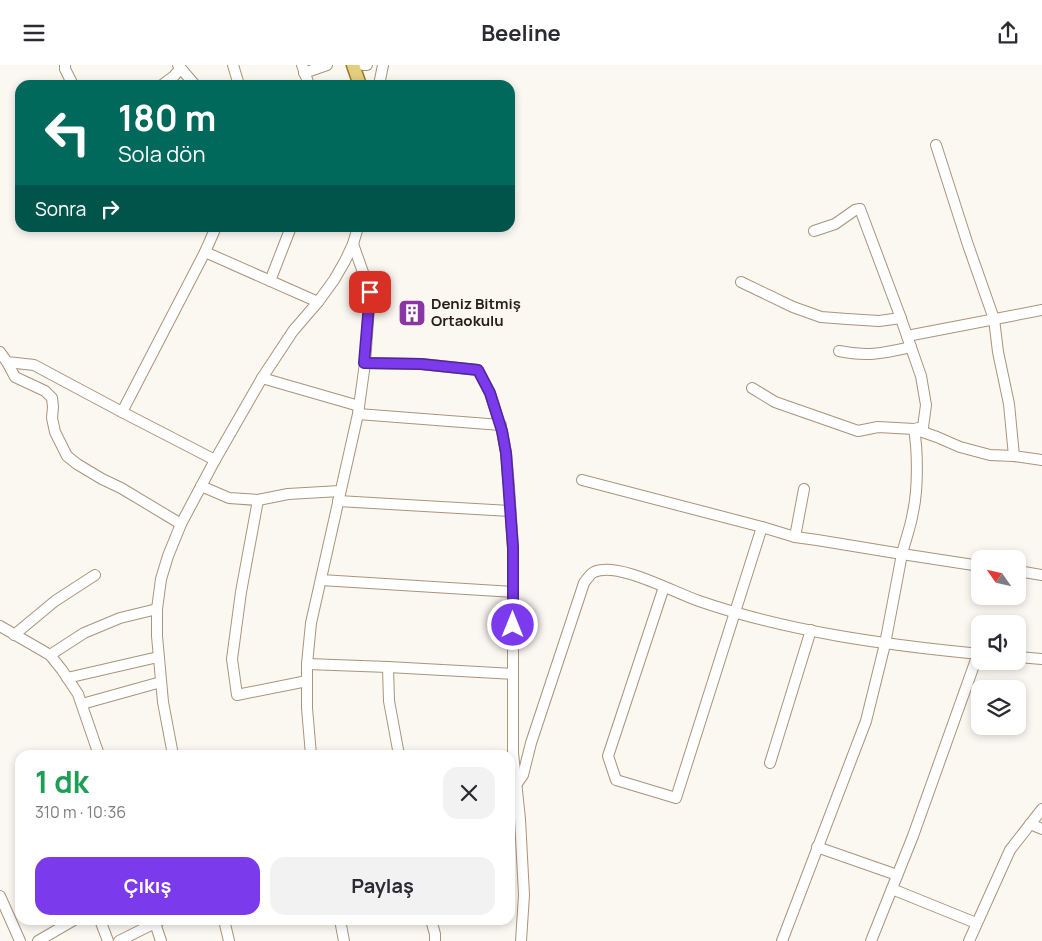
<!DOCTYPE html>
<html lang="tr">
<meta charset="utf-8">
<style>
:root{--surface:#fff;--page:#f2f2f3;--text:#2b2b33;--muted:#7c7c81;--accent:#7c3aed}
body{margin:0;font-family:Manrope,sans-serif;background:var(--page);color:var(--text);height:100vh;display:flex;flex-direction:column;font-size:19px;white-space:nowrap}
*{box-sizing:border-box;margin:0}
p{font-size:16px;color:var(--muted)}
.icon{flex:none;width:28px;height:28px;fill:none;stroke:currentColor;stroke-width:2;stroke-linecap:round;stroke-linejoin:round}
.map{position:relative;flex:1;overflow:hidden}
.side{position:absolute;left:15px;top:685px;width:500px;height:175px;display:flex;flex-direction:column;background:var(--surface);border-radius:15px;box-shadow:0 2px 8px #0003}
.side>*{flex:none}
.banner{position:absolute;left:15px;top:15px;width:500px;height:152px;border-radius:15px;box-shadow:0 2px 8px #0003;background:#00695c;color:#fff;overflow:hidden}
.needle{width:32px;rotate:304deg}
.fabs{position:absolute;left:971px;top:485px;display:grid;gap:10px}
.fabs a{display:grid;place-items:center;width:55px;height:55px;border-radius:10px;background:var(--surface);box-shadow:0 2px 8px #0003;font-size:25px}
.pin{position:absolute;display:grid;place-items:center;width:42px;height:42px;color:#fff;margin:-21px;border-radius:10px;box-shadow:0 2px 8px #0006}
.me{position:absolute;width:55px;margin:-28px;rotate:0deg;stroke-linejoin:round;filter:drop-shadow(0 0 4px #0008)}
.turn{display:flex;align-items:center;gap:18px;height:105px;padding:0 20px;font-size:22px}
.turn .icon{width:65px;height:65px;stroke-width:2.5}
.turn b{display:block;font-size:35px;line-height:42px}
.then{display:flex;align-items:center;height:48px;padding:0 20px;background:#0003;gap:10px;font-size:19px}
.round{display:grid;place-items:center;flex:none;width:52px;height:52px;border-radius:15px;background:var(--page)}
.overview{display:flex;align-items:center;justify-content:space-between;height:85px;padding:0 20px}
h1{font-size:30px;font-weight:700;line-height:38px;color:#1e9e55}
.button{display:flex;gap:10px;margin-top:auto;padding:10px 20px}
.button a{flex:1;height:58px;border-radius:15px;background:var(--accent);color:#fff;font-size:20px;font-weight:700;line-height:58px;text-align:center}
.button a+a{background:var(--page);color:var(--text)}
header{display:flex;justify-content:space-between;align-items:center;height:65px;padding:0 20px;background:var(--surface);font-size:22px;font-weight:700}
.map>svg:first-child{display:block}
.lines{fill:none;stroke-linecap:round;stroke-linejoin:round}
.minor-casing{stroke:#aa947a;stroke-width:12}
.major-casing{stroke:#957c24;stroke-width:15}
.minor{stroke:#fff;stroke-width:10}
.major{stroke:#e3ce80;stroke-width:12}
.route-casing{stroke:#51269a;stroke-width:12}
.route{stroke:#7c3aed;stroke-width:9}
.labels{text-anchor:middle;stroke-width:4.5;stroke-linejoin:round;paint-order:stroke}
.poi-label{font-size:15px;font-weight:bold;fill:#271f15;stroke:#fbf7f1;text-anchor:start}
</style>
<header><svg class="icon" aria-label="menu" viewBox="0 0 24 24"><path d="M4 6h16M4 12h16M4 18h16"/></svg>Beeline<svg class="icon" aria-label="share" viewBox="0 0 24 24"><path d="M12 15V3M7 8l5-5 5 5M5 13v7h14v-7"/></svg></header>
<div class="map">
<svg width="1042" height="876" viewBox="0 0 1042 876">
<rect width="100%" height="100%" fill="#fbf7f1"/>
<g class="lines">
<defs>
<g id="minor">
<path d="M65 0V4L73 20"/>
<path d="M178 0 195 20"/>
<path d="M233 0 239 20"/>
<path d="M302 0 309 20"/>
<path d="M363 0H367"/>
<path d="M304 8 327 0"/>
<path d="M162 20 174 11 180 4"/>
<path d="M379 20 383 0"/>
<path d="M936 80 968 180 994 254 998 287 1009 339 1014 391 1042 395"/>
<path d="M205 187 318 237"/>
<path d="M270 216 291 162"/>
<path d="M741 217 793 242 821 252 847 254 879 256 901 253"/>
<path d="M907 271 1042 245"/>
<path d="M839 286C868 292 883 288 911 282"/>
<path d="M0 287 7 297 34 300 122 347 215 395"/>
<path d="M7 297 15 312 45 326 52 333 53 342 52 353 55 367 67 391 77 399 102 414 121 423 181 459"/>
<path d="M365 298 421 299 478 305 490 328 502 366 506 388 509 422 513 483V688L520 754 524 830 521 876"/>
<path d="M262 313 359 341"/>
<path d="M752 323 775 337 858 366 878 362 914 364 937 372 960 382 990 390 1014 391"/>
<path d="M122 347 205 187 216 162"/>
<path d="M358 349 501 360"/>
<path d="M582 415 762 462 795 472 817 475 902 489C905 476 911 461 913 447 918 425 918 387 914 364L923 362 926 340 921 311 899 248 860 144 855 145 835 159 814 166"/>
<path d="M201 421 229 433 258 435 288 429 340 426"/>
<path d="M258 435 241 527 232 594 237 630 307 616"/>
<path d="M338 436 510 446"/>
<path d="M795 472 804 424"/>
<path d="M1018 506 1042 510"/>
<path d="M321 515 513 527"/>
<path d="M664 522 608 691 616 715 676 733 762 462"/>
<path d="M0 561 50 590 62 605 78 629 99 690"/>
<path d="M14 570 55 536 95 510"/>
<path d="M50 590 84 568 120 553 157 544"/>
<path d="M1018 592 1042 594"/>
<path d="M307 599 388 602 513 609"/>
<path d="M388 602 389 636 399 690"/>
<path d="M67 613 158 592"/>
<path d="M82 639 161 617"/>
<path d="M173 690 163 637 157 571V544L161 514 168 491 181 459 215 395 262 313 293 266 318 237 334 215 345 196 353 179 358 162"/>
<path d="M311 690 307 643V599L311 558 358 349 365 298 370 227 353 179"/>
<path d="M770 698 811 565"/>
<path d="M516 720 523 710 531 678 584 518C587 514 590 509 594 507 618 496 675 528 699 536 789 567 886 580 980 589"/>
<path d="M1030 759 1042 764"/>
<path d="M817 782 897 810"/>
<path d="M892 824 976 858"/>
<path d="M0 831 20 876"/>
<path d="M100 855 108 876"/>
<path d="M161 855 155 858 161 876"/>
<path d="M224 855 229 876"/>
<path d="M340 855 344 876"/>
<path d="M431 855 435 869V876"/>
<path d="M38 876 74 855"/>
<path d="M119 876 155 858"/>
<path d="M782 876 866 656 885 579 902 489 980 501"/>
<path d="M871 876 913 771 978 589"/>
<path d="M969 876 1010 785 1042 744"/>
</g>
<path id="major" d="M353 0 360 20"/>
</defs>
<use href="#minor" class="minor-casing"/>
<use href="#major" class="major-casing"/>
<use href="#minor" class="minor"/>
<use href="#major" class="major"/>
</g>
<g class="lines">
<defs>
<path id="route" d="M370 227 364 298 421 299 478 305 490 328 502 366 506 388 513 483V560"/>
</defs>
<use href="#route" class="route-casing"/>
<use href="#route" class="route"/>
</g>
<defs>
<symbol id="building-square" viewBox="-11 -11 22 22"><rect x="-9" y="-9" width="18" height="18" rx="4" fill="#8935a3" stroke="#fbf7f1"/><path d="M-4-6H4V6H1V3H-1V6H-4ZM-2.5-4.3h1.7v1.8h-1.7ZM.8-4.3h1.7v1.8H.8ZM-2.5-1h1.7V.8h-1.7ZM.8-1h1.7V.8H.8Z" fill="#fff"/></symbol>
</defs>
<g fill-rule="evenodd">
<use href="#building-square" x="396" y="232" width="32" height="32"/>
</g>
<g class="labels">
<g class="poi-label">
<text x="431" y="244">Deniz Bitmiş<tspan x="431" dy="17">Ortaokulu</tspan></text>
</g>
</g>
</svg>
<div class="fabs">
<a><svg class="needle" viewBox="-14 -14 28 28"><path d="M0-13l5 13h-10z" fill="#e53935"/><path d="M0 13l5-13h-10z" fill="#7c7c81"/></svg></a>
<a><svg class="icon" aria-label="sound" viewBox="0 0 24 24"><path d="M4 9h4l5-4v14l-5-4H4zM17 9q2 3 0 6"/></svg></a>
<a><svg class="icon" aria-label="layers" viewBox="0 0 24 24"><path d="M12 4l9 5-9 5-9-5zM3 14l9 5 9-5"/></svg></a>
</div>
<div class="pin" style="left:370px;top:227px;background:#d93025"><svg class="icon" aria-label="arrive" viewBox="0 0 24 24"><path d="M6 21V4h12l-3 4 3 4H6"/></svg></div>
<svg class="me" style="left:513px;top:560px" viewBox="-20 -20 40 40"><circle r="17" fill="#7c3aed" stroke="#fff" stroke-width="3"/><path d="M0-11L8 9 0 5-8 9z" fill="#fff"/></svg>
<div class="banner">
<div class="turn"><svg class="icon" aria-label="left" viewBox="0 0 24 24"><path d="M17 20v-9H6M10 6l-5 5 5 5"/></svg><div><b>180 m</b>Sola dön</div></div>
<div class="then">Sonra<svg class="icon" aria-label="right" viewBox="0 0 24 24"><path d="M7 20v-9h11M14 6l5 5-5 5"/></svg></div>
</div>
<section class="side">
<div class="overview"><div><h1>1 dk</h1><p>310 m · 10:36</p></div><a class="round"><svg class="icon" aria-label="close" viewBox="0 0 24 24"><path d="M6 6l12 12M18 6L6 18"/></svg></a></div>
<div class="button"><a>Çıkış</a><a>Paylaş</a></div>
</section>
</div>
